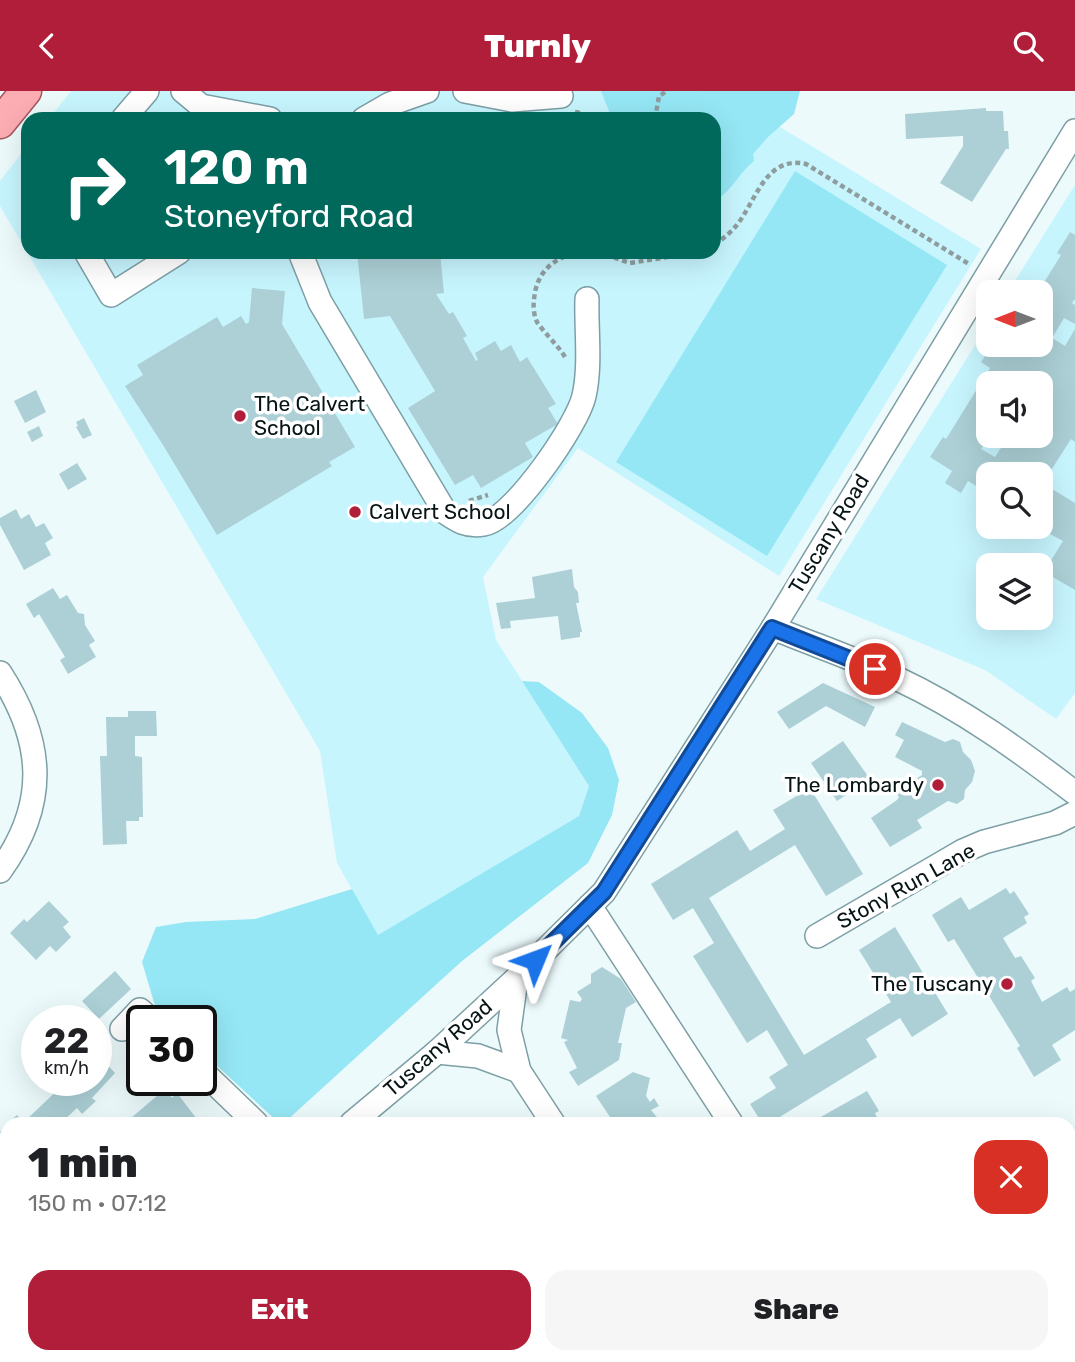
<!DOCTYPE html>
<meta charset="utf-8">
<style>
:root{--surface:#fff;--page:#f6f6f6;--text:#202124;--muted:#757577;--accent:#b11e3a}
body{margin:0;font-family:Rubik,sans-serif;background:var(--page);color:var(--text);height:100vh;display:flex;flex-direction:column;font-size:26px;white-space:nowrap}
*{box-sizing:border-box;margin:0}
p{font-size:23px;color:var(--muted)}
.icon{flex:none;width:38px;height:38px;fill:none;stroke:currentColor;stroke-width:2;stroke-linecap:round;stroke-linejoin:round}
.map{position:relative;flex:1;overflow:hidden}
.side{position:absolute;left:0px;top:1026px;width:1076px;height:247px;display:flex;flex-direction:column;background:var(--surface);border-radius:21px 21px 0 0;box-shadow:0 7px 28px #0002}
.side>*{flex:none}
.guide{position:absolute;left:21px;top:21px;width:700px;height:147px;border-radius:21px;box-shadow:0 7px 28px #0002;background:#00695c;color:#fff;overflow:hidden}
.needle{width:46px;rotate:270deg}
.tools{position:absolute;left:976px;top:189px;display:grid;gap:14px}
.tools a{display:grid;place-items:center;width:77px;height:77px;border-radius:14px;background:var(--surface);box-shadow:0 7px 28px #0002;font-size:35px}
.speed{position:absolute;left:21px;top:914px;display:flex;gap:14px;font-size:35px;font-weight:700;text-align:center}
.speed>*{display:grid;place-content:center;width:91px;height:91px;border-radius:50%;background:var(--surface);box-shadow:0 7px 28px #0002;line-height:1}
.speed small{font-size:18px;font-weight:400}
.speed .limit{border:4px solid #111;border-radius:10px;background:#fff;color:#111}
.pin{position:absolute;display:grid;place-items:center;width:60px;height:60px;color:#fff;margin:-30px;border:4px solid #fff;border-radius:50%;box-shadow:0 2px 7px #0007}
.me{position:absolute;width:77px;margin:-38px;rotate:46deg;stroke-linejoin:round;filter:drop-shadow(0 0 5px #0008)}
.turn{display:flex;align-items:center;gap:24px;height:147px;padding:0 28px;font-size:32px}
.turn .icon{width:91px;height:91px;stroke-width:2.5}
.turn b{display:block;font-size:49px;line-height:60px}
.round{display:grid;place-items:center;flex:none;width:74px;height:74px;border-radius:21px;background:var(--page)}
.summary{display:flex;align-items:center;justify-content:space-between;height:119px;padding:0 28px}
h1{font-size:42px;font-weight:800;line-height:52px}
.button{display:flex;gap:14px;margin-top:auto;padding:14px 28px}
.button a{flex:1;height:80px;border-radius:21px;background:var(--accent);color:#fff;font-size:28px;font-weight:800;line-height:80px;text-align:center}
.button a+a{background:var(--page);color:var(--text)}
header{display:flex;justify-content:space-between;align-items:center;height:91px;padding:0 28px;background:var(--accent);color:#fff;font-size:32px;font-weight:800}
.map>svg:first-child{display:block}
.built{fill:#c7f5fe;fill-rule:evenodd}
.green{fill:#95e7f5}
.building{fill:#acd0d6;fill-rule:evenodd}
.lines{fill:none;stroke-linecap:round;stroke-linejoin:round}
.minor-casing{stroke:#7d9fa5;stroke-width:26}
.major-casing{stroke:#a5545b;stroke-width:33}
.path{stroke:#8f9d9f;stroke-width:4.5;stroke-dasharray:5 3.5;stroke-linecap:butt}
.minor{stroke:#fff;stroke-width:23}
.major{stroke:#fcadb3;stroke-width:30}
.route-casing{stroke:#114b97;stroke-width:18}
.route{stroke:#1a73e8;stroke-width:12}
.poi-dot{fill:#b11e3a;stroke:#fff;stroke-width:2.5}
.labels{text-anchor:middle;stroke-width:7;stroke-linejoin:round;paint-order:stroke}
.poi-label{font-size:21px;fill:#071416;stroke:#fff;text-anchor:start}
.street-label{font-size:21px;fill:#071416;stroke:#fff}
</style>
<header><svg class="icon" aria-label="back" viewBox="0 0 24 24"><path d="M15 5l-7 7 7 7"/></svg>Turnly<svg class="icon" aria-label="search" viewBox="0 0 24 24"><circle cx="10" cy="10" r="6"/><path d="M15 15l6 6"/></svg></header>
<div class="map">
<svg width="1075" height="1271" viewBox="0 0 1075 1271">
<rect width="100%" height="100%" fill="#ecfafc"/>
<g class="built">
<path d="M71 0H606L607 17 783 11 772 31 981 158 779 485 578 357 483 486 496 549 589 695 579 725 378 845 337 772 320 660 0 115V90L28 54V161H714V28H49Z"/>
<path d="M1075 94V602L1056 628 985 579 816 508 989 232V254H1041V201H1008ZM989 292H1041V345H989ZM989 383H1041V436H989ZM989 474H1041V527H989Z"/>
</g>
<g class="green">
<path d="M601 0H800L794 23 768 46 753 63 754 70C739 82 731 101 714 111V28H612Z"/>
<path d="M795 80 947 174 767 465 616 371Z"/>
<path d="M522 590 539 591 582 622 608 657 619 689 612 724 588 772 462 870 284 1032H279L201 960V929H169L156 918 142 871 156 836 186 831 255 828 352 798 378 844 579 725 589 695Z"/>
<path d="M1075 1084V1121L1069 1126V1089Z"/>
<path d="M848 1265H897L890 1271H840Z"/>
</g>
<g class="building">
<path d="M986 17V20H1003L1004 40H1008L1009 58H1006L972 111 940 92 963 55V45L906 48 905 23Z"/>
<path d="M1070 141 1075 144V208L1072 212 1075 214V233L1064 227 1052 247 1065 255 1075 238V351L1071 348 1041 395 1045 398 1047 395 1075 412V499L1044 481 1063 450 1037 436H1041V383H989V403L968 390 961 402 945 392 952 380 930 366 943 346 946 348 990 277 981 271 992 254H1041V201H1038L1061 164 1057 162ZM989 292H1041V345H1009L995 366 981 358 989 346Z"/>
<path d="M357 161H440L444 202 436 203 449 223 453 221 467 245 463 247 476 270 478 269 475 262 495 250 501 260 511 254 520 271 527 266 556 313 548 317 558 333 525 352 533 366 481 397 473 384 455 394 408 317 435 300 390 225 364 228Z"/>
<path d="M486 161H510V164L486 166Z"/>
<path d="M252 197 285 200 282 233 355 356 329 371 332 375 217 444 163 354 125 295 143 284 137 274 217 226 223 236 241 225 246 233 249 231Z"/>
<path d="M36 299 46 321 25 332 14 310Z"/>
<path d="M84 327 92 344 83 348 76 336 78 335 76 331Z"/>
<path d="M39 335 43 345 32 351 27 341Z"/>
<path d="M77 372 87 388 68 399 59 383Z"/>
<path d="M16 418 21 428 29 423 36 436 44 432 53 447 45 452 51 464 24 479 0 434V427Z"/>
<path d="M572 478 574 496 578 501 579 512H576L582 541H580V546L561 549 558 525 510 530 511 537 501 538 496 512 535 507 532 486Z"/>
<path d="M53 497 60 508 67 504 78 522 84 523 85 534 95 550 89 554 96 566 68 583 60 569 65 566 39 523 34 527 26 513Z"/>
<path d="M823 592 875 616 865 636 826 615 789 638 777 621Z"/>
<path d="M128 620H156L157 645H135V665L142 666 143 726H139V730H126L127 753 103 754 100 665H107L106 626H128Z"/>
<path d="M902 631 945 651 953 648 960 651 963 661 971 669 975 680 972 691 965 699 964 708 957 713 948 710 917 729 922 737 890 756 871 727 897 709 899 706 895 701 922 684V680L895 666 904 649 895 644Z"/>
<path d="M843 650 870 688 837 710 811 672Z"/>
<path d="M810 697 863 783 826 805 795 754 709 807 730 842 804 964 891 911 859 859 895 836 948 923 912 946 900 927 866 948 877 966 770 1032H762L750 1013 776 997 769 986 788 974 767 939 747 952 693 865 714 852 693 817 673 829 651 793 737 739 750 760 785 738 773 719Z"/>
<path d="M1006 797 1010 803 1014 800 1029 823 1024 826 1027 832 1003 847 1015 867 1021 865 1035 887 1031 890 1042 911 1067 896 1070 901 1075 898V939L1052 954 1061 969 1034 986 1017 957 1020 955 954 848 948 851 932 824 961 806 969 819Z"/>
<path d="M49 810 69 831 63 836 71 846 56 861 50 855 36 869 10 842 24 828 27 831Z"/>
<path d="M602 876 621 888 636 911 626 917 618 952H622L619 969 578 995 569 981 577 977 564 951 568 949 561 947 563 939 570 909 580 911 582 908 577 901 591 892V883Z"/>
<path d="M115 880 131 898 99 928 82 910Z"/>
<path d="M101 967 115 982 92 1007 96 1010 82 1023 77 1017 61 1032H8L17 1024 24 1031 68 989H96V971Z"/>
<path d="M633 981 650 987 646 1005 650 1011 654 1007 659 1015 651 1019 661 1031 665 1028 669 1032H614L596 1005Z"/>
<path d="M165 998 172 1007 177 1002 200 1032H136L131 1027Z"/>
<path d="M867 1000 879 1020 875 1022 879 1032H810Z"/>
<path d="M447 1027 478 1029V1032H446Z"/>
<path d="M7 1033V1049L0 1041Z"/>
<path d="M0 1218 7 1219V1259L0 1258Z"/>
<path d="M170 1265H212L217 1271H163Z"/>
<path d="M387 1265H456L450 1271H381Z"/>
<path d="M621 1265H742L736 1271H614Z"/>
<path d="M984 1265H1028L1032 1271H977Z"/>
</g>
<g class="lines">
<defs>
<g id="minor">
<path d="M183 0 201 15 270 28"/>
<path d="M465 0 512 9 561 5"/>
<path d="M123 28 147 0"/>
<path d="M364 28 390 13 427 0"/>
<path d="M86 161 111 204 179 161"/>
<path d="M300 161 320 211 445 421C458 430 467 436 484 433 513 428 578 333 584 305 591 274 586 239 587 208"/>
<path d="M773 537C814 554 857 568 898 588 962 618 1019 659 1075 702"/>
<path d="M0 582C44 650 49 712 0 780"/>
<path d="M590 815 731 1032"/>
<path d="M817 845 963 760 984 751 1055 732 1075 722"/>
<path d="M516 888 509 939 519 980 553 1032"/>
<path d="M122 938 140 919 151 929"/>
<path d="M437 961 478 965 519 980"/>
<path d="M201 979 256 1032"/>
<path d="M352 1032 437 961 516 888 604 801 773 537 1075 40"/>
<path d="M1069 1070 1075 1066"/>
<path d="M1069 1151 1075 1145"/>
<path d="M0 1165 7 1174"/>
<path d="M96 1271 102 1265"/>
<path d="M317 1271 323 1265"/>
<path d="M539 1271 545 1265"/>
<path d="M758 1271 761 1265"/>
<path d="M814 1271 822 1265"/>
<path d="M1068 1271 1075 1264"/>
</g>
<path id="major" d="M0 32 26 0"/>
</defs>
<use href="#minor" class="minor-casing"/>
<use href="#major" class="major-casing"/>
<g class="path">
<path d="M575 21 580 22 584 28"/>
<path d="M621 25 623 28"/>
<path d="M655 28 659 5 667 0"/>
<path d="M714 153C722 149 730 142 736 135 756 111 765 64 806 73L969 173"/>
<path d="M598 161 630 172 699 161"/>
<path d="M565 266C557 253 545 243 537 231 534 225 533 216 534 209 536 182 552 167 579 161"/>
<path d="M469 410 488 404"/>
<path d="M1033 1265 1037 1271"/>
</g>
<use href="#minor" class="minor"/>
<use href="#major" class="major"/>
</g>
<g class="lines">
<defs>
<path id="route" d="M535 869 604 801 772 537 875 578"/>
</defs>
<use href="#route" class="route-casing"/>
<use href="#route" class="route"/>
</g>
<g class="poi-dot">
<circle cx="240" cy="325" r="7"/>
<circle cx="355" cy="421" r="7"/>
<circle cx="938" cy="694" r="7"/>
<circle cx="1007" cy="893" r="7"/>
</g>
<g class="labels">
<g class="poi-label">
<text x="254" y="320">The Calvert<tspan x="254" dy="24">School</tspan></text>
<text x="369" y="428">Calvert School</text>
<text x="924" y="701" text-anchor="end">The Lombardy</text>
<text x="993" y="900" text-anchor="end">The Tuscany</text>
</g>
<g class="street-label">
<text transform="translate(829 443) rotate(-59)" y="7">Tuscany Road</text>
<text transform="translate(906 795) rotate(-29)" y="7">Stony Run Lane</text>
<text transform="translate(438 957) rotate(-41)" y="7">Tuscany Road</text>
</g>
</g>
</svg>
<div class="tools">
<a><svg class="needle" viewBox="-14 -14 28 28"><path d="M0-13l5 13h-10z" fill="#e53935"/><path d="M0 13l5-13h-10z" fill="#757577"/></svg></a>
<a><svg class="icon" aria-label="sound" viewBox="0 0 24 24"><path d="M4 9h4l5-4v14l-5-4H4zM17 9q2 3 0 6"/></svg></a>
<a><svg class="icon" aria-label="search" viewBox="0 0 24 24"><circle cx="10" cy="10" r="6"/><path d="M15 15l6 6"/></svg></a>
<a><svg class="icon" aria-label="layers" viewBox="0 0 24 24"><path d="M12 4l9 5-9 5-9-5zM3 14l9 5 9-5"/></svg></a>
</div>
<div class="speed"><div>22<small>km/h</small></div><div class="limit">30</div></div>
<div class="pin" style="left:875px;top:578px;background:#d93025"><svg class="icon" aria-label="arrive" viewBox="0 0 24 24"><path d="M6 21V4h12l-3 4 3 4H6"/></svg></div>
<svg class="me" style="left:535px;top:869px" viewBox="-20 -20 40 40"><path d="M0-17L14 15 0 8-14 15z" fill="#1a73e8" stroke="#fff" stroke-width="4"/></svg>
<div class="guide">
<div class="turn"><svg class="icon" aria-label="right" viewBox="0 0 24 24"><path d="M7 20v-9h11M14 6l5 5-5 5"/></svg><div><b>120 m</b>Stoneyford Road</div></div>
</div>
<section class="side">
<div class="summary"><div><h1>1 min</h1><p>150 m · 07:12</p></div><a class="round" style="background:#d93025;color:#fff"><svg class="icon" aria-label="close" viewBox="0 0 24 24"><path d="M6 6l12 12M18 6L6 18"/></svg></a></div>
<div class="button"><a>Exit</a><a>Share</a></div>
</section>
</div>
